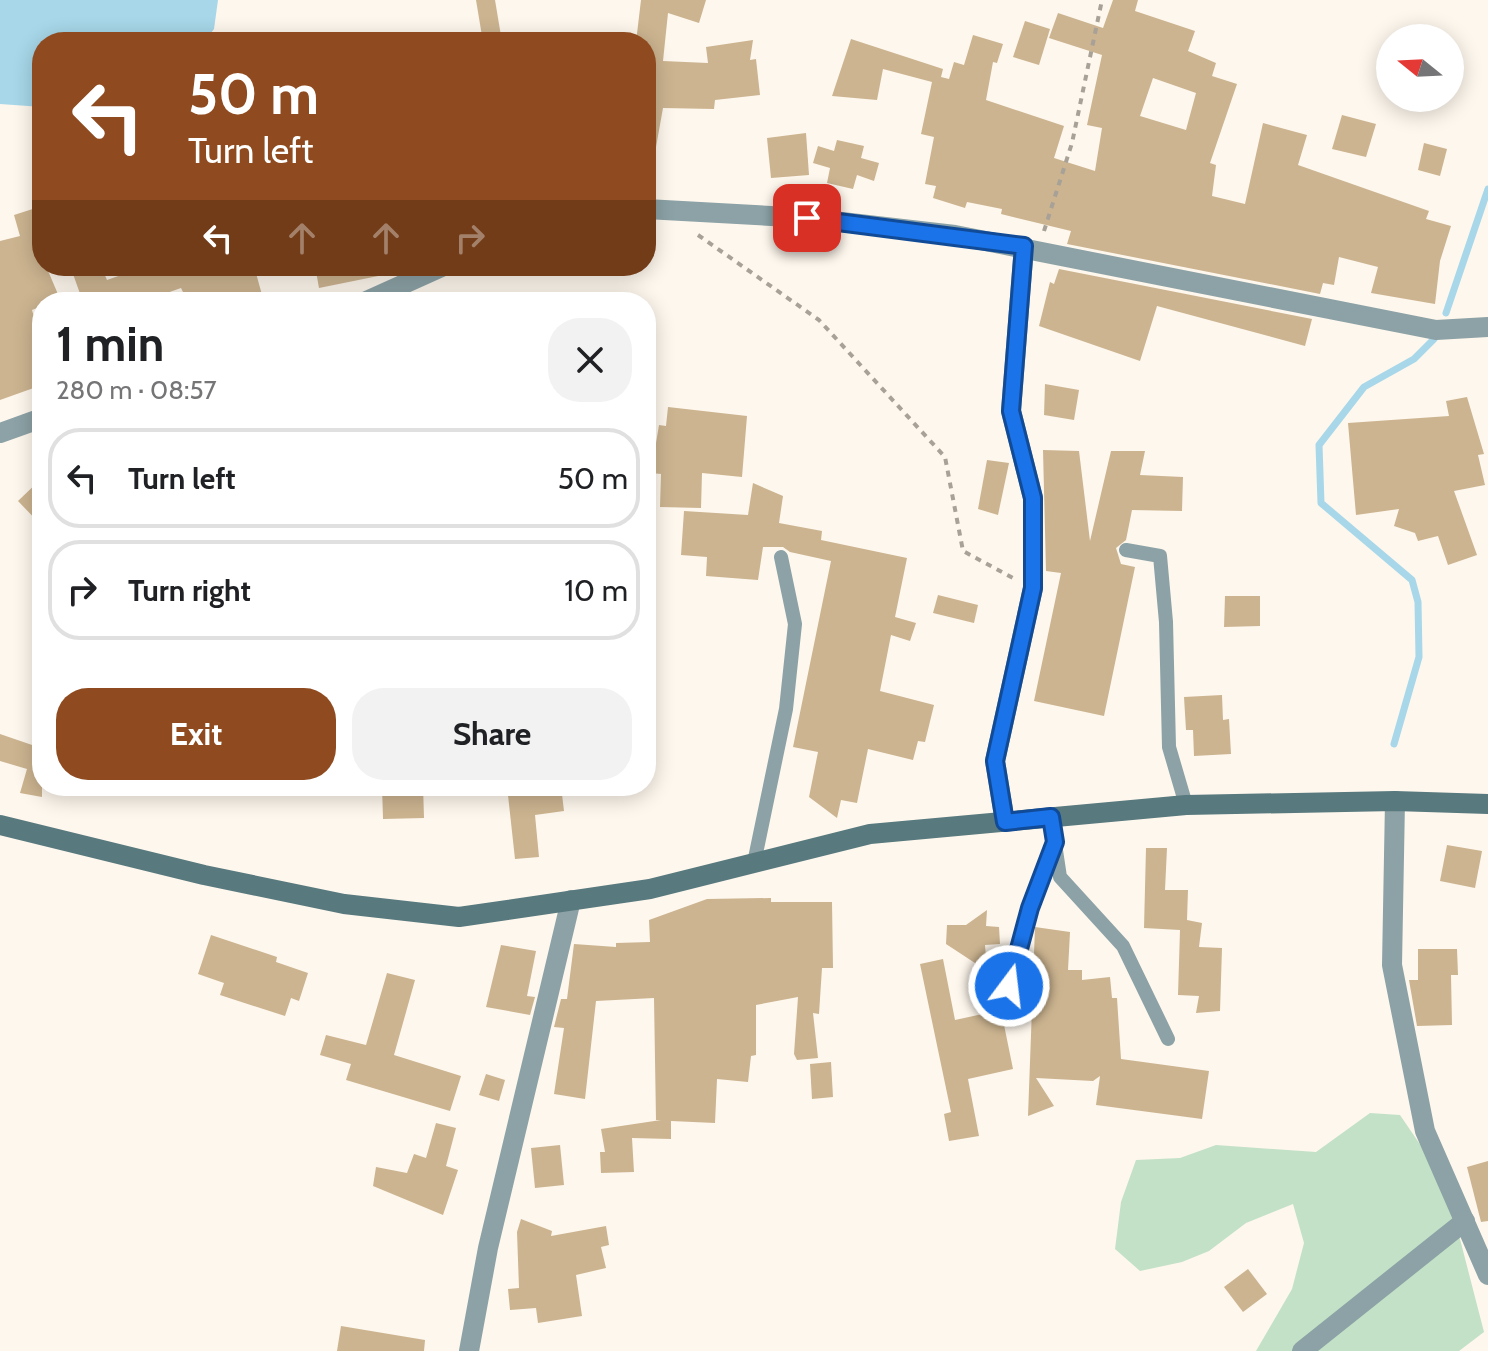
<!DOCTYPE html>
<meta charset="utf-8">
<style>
:root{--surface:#fff;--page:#f2f2f2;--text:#202124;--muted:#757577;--line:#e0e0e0;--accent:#8f4b1f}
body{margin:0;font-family:Cabin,sans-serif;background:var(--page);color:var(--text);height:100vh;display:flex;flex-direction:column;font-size:30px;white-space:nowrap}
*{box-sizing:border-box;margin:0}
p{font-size:26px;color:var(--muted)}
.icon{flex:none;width:44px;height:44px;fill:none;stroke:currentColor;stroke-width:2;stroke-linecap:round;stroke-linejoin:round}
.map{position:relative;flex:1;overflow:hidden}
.details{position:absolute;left:32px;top:292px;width:624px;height:504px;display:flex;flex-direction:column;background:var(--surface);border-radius:32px;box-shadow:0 4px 20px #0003}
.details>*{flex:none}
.top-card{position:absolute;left:32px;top:32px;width:624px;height:244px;border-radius:32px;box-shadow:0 4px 20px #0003;background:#8f4b1f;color:#fff;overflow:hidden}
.needle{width:52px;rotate:288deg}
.controls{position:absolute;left:1376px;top:24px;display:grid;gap:16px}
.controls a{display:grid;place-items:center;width:88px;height:88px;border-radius:50%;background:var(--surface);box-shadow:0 4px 20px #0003;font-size:40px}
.pin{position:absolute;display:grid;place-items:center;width:68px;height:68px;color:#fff;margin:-34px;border-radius:16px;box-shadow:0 4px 12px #0006}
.me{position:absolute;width:88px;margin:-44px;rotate:15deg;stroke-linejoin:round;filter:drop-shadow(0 0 6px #0008)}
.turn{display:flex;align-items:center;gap:28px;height:168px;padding:0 24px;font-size:36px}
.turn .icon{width:104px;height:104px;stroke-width:2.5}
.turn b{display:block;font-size:56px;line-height:68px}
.lanes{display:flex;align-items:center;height:76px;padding:0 24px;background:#0003;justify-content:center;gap:40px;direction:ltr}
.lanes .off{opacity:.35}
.round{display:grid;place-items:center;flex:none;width:84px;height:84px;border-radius:32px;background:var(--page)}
.summary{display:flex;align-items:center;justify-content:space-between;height:136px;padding:0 24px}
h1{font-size:48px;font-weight:700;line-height:60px}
.primary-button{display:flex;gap:16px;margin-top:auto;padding:16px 24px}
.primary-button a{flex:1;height:92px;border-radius:32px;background:var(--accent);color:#fff;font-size:32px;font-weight:700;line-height:92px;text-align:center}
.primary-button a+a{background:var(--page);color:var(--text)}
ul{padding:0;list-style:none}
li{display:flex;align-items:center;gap:24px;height:100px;margin:0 16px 12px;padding:0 8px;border:4px solid var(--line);border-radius:32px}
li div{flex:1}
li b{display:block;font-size:30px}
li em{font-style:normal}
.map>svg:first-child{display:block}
.green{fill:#c3e1c7}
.water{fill:#a7d7e9}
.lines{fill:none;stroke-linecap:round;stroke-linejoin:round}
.stream{stroke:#a7d7e9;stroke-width:7}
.building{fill:#ccb490;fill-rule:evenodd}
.path{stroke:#a8a198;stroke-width:4;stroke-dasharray:6 6;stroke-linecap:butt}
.lane{stroke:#8ca2a6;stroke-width:14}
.street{stroke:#8ca2a6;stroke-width:20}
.secondary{stroke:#58797e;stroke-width:20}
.route-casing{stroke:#114b97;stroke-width:20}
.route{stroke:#1a73e8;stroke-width:14}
</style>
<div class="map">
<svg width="1488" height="1351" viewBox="0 0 1488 1351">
<rect width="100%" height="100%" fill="#fef7ed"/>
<path class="green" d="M1370 1113 1400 1115 1445 1181 1484 1332 1459 1351H1256L1292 1289 1304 1243 1293 1204 1246 1223 1209 1251 1182 1262 1140 1271 1115 1249 1121 1202 1136 1160 1180 1158 1216 1145 1316 1152Z"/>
<path class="water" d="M0 0H218L214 29 204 42H42V107L0 104Z"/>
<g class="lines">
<g class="stream">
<path d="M1446 313 1488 189"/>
<path d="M1394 744 1419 657 1418 602 1412 580 1321 503 1319 445 1364 387 1414 359 1434 339"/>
</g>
</g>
<g class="building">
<path d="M476 0H495L502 42H483Z"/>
<path d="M641 0H706L699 23 668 13 663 61 708 63 706 47 753 40 750 60 756 59 760 95 715 100 714 109 663 108 656 147 646 146V42H636Z"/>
<path d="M1113 0H1138L1135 11 1195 31 1188 51 1216 63 1212 76 1237 84 1210 163 1216 165 1212 196 1245 204 1263 123 1307 135 1298 165 1429 211 1426 219 1451 226 1440 261 1435 304 1371 293 1378 267 1339 257 1334 285 1323 283 1320 294 1067 244 1071 231 1001 214 1002 209 967 202 965 208 933 198 936 186 925 184 934 137 921 134 932 82 883 69 877 100 832 96 851 39 943 69 941 77 949 79 954 62 964 65 973 35 1003 44 997 63 993 62 986 100 1064 126 1054 158 1095 171 1102 128 1087 125 1102 55 1049 38 1058 13 1103 28ZM1153 78 1196 93 1186 130 1140 116Z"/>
<path d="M1025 21 1050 29 1039 65 1013 57Z"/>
<path d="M1342 115 1376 124 1366 157 1332 149Z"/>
<path d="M806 133 809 175 771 178 767 138Z"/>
<path d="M837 140 864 146 861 158 879 163 874 181 857 175 853 189 827 183 830 168 813 163 818 146 834 151Z"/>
<path d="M1424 143 1447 149 1440 176 1418 170Z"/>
<path d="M42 206V266H46L60 299 42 302V306L32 310 42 346V385L0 400V241L20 236 14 215Z"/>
<path d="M92 266H101L107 280 147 266H254L264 302H188L181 288 141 302H83L73 274Z"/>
<path d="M315 266H393V273L319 288Z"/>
<path d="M1059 269 1312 319 1305 346 1157 306 1140 361 1039 326 1050 282 1054 284Z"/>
<path d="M1045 384 1079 390 1074 420 1044 415Z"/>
<path d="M1467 397 1484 454 1478 455 1485 485 1454 491 1477 555 1448 565 1438 536 1418 541 1415 533 1394 526 1399 509 1356 515 1348 423 1449 416 1446 401Z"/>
<path d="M668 407 747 416 742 477 702 473 701 508 660 507 661 474 651 473 659 425 666 426Z"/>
<path d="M1043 450 1079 451 1090 541 1111 451H1145L1140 475 1183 477 1182 511 1132 510 1126 540 1116 548 1121 564 1135 567 1104 716 1034 701 1061 573 1046 571Z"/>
<path d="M987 460 1009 463 998 515 978 509Z"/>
<path d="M42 478V526L18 501Z"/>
<path d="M753 483 783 496 779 523 822 531 821 540 907 558 895 617 916 623 910 641 891 635 880 691 934 705 925 742 918 741 913 760 868 749 857 803 841 800 837 818 809 797 818 752 793 747 831 561 790 552 783 547H763L758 580 706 576 707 557 681 555 684 511 748 515Z"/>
<path d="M938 595 978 605 974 623 933 613Z"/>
<path d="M1225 596H1260V626L1224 627Z"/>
<path d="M1222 695 1223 720 1229 719 1231 754 1194 756 1193 730H1186L1184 697Z"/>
<path d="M0 734 35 746 38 737H42V797L20 793 27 769 0 761Z"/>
<path d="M382 786H423L424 818 383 819Z"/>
<path d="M507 786H561L564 811 535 815 539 857 515 859Z"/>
<path d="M1447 845 1482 851 1475 888 1440 881Z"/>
<path d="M1146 848H1167L1165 890H1188L1187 920 1202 923 1199 947 1222 948 1220 1011 1196 1013 1199 996 1178 995 1180 930 1144 928Z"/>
<path d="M771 898V902H832L833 968H822L819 1014 813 1013 818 1058 797 1060 794 1054 798 997 756 1005V1055L751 1056 748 1082 717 1079 715 1123 671 1121V1139L632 1138 634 1172 601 1173 600 1152H605L601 1129 661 1120H656L654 998 596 1001 585 1099 554 1094 564 1028 554 1027 561 999H567L574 944 616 947V943L650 942 649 920 707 899Z"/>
<path d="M987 910 986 926 999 927 1000 944 985 945 986 958 975 963 946 944 947 925H966Z"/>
<path d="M1035 927 1070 932 1068 970H1082V980L1110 977 1112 998H1117L1121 1059 1209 1071 1202 1119 1096 1105 1100 1076 1093 1081 1036 1078 1054 1106 1028 1116Z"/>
<path d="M211 935 277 957 276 962 308 973 299 1001 291 998 285 1016 220 995 224 983 198 974Z"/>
<path d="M501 945 536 951 527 996 535 997 530 1015 486 1007Z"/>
<path d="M1418 949H1457L1458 975H1451L1452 1025 1417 1026 1409 980H1418Z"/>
<path d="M943 959 955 1020 1001 1010 1013 1069 968 1079 979 1136 949 1141 944 1114 951 1112 920 964Z"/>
<path d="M387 973 415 980 394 1055 461 1076 450 1111 346 1080 351 1064 320 1055 326 1035 366 1045Z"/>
<path d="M831 1062 833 1097 812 1099 810 1064Z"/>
<path d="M486 1074 505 1080 499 1101 479 1095Z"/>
<path d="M436 1123 456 1128 446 1166 458 1170 443 1215 373 1186 376 1167 407 1173 414 1154 426 1158Z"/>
<path d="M560 1145 564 1185 535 1188 531 1148Z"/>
<path d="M1488 1161V1221L1481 1222 1467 1167Z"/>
<path d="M521 1219 552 1231 551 1236 606 1226 609 1245 601 1247 606 1268 576 1275 582 1316 538 1323 536 1308 510 1310 508 1289 519 1288 517 1232Z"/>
<path d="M1248 1269 1267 1294 1243 1312 1224 1287Z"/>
<path d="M341 1326 425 1340 424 1351H337Z"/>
</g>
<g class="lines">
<g class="path">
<path d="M1044 231 1072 143 1102 0"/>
<path d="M698 235 819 320 945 457 963 551 1013 578"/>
</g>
<g class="lane">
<path d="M1126 550 1160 556 1166 622 1169 747 1186 805"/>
<path d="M1051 817 1060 877 1123 946 1168 1039"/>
<path d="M754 863 786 709 795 624 781 557"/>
<path d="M978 998 1009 986 1030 908 1054 843"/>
</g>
<g class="street">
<path d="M646 209 807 218 955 235 1436 330 1488 327"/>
<path d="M364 302 444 266"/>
<path d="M0 433 42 418"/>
<path d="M1395 801 1392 965 1425 1131 1488 1275"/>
<path d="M1005 822 995 761 1033 588V498L1011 411 1024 246"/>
<path d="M469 1351 488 1248 571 900"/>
<path d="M1302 1351 1465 1221"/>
</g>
<path class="secondary" d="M0 825 204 875 344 904 459 917 650 889 870 834 1186 805 1395 801 1488 804"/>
</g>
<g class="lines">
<defs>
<path id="route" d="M807 218 1024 246 1011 411 1033 498V588L995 761 1005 822 1051 817 1055 842 1030 908 1009 986"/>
</defs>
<use href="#route" class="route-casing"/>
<use href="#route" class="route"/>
</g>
</svg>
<div class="controls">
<a><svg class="needle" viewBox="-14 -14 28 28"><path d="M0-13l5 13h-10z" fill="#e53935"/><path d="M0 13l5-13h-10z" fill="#757577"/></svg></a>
</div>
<div class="pin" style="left:807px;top:218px;background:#d93025"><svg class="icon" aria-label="arrive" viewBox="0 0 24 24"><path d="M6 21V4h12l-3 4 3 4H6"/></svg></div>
<svg class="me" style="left:1009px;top:986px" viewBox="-20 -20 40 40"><circle r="17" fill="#1a73e8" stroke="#fff" stroke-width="3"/><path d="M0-11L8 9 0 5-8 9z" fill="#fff"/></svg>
<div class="top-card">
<div class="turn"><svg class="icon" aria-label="left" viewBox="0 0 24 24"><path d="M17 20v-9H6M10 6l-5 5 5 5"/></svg><div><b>50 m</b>Turn left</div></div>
<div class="lanes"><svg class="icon" aria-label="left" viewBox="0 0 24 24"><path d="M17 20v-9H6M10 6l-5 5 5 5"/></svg><svg class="icon off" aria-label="ahead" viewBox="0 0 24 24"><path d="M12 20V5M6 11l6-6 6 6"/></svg><svg class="icon off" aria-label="ahead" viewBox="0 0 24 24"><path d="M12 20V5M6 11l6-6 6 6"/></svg><svg class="icon off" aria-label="right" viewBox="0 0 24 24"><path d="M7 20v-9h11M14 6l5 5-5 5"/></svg></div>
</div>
<section class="details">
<div class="summary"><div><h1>1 min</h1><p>280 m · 08:57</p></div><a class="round"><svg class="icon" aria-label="close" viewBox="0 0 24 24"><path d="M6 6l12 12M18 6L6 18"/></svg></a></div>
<ul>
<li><svg class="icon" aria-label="left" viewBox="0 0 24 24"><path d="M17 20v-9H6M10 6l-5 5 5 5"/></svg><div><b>Turn left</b></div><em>50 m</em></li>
<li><svg class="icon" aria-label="right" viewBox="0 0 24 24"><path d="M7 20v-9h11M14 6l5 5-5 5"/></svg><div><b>Turn right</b></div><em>10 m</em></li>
</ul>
<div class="primary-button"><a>Exit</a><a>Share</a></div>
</section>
</div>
